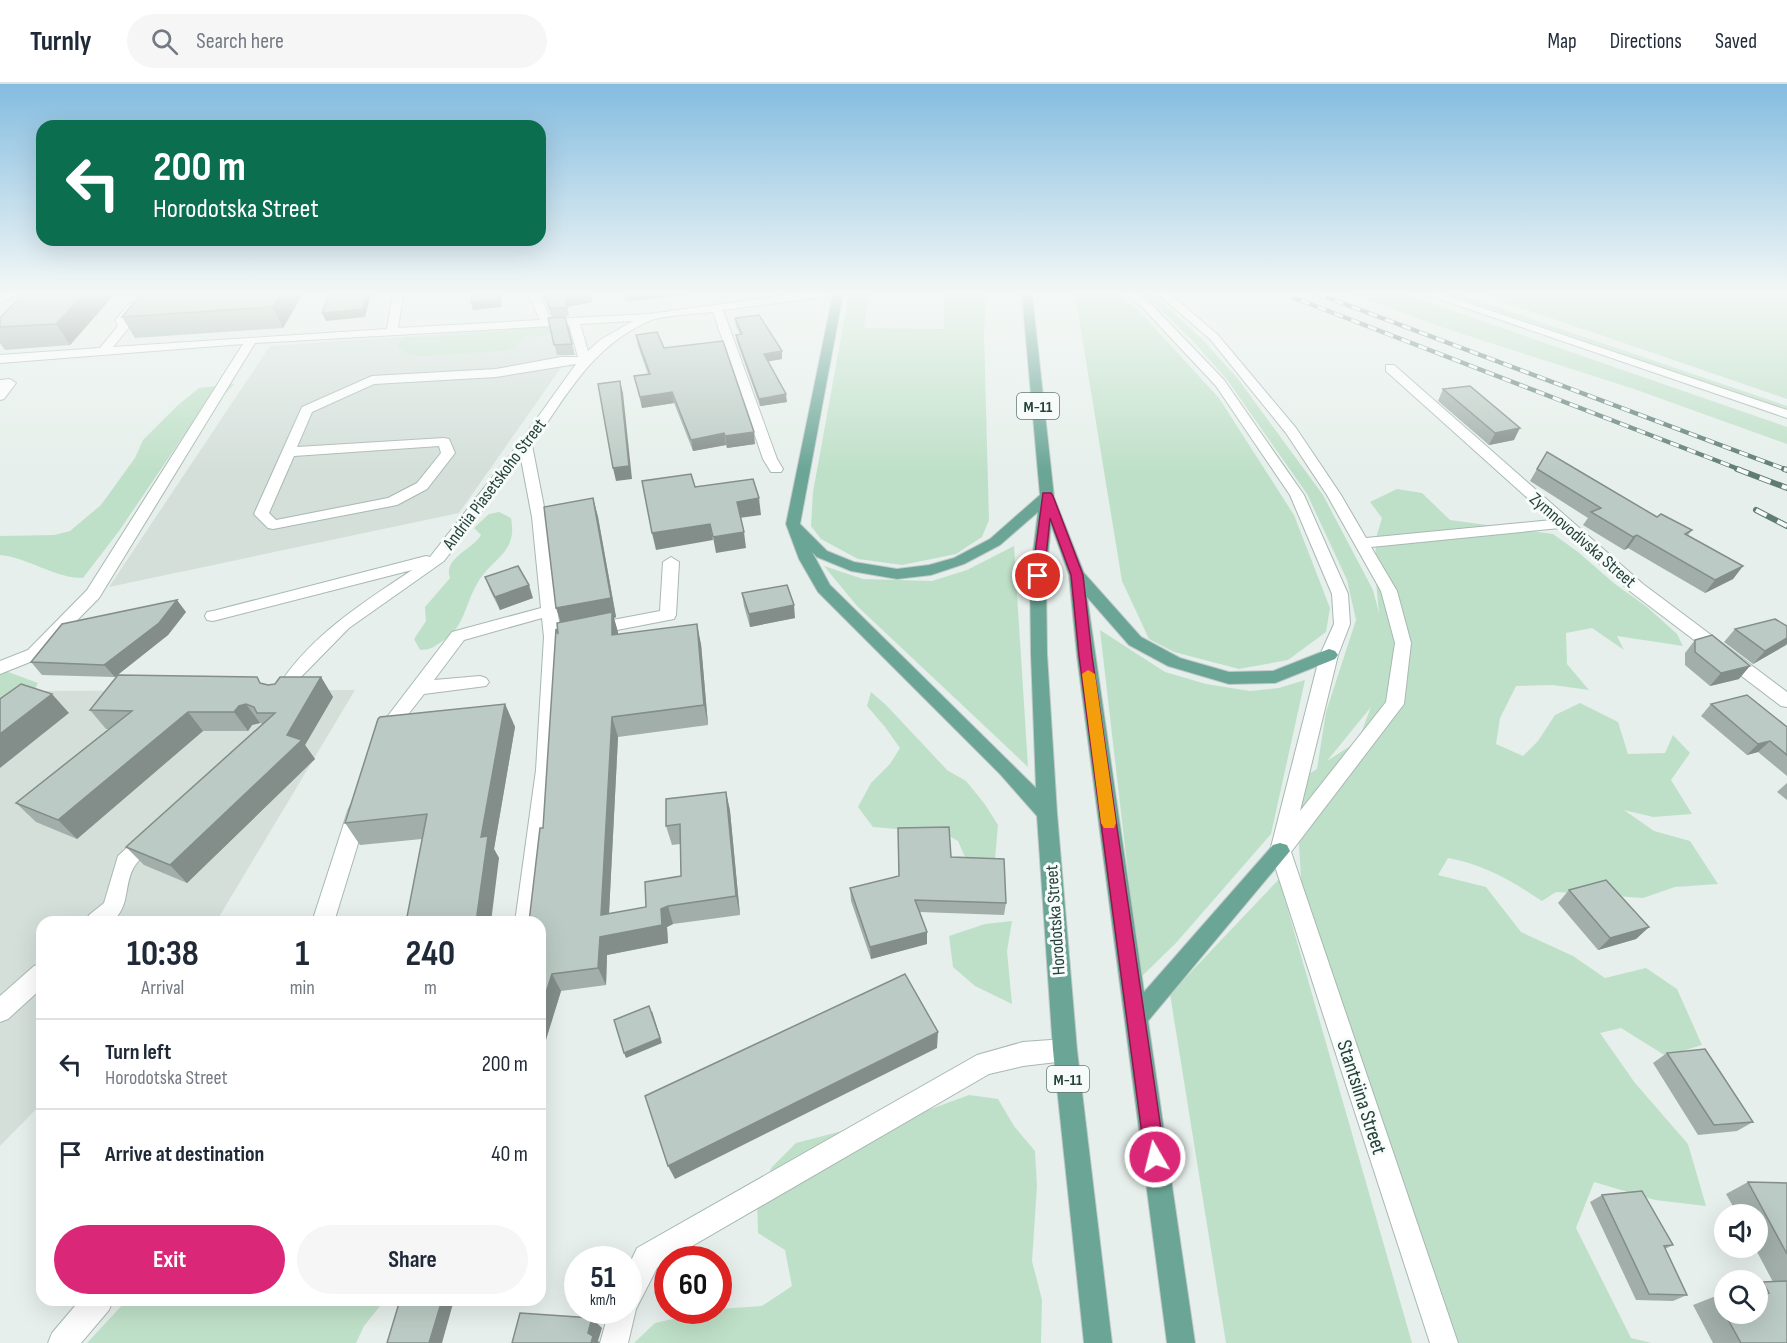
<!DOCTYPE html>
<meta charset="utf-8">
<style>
:root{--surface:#fff;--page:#f6f6f7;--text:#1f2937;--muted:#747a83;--line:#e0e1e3;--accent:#db2777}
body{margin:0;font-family:"Sofia Sans Condensed",sans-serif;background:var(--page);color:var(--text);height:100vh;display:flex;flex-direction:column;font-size:22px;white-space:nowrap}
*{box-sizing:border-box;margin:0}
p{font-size:20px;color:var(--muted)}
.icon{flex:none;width:33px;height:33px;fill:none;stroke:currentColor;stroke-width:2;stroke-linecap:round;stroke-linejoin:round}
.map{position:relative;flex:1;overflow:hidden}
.side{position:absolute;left:36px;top:832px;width:510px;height:390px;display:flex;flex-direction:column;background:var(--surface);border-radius:18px;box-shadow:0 6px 24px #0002}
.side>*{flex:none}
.hud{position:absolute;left:36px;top:36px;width:510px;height:126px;border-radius:18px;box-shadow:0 6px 24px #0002;background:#0b6e4f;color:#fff;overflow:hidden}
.tools{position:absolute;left:1714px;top:1120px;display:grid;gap:12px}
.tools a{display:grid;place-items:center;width:54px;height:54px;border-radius:50%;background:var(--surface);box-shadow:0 6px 24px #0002;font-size:30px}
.speed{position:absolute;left:564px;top:1162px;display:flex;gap:12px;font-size:30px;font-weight:700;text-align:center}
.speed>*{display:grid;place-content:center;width:78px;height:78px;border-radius:50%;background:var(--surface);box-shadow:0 6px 24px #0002;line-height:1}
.speed small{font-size:15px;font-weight:400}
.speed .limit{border:9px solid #d22;background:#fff;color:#111}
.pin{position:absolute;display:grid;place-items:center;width:51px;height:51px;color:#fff;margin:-26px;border:3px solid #fff;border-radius:50%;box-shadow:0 2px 6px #0007}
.me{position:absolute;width:66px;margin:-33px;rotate:352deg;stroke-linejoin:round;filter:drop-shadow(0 0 4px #0008)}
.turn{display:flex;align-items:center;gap:21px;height:126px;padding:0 18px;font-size:27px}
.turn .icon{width:78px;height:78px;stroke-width:2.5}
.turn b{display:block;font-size:42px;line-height:51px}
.eta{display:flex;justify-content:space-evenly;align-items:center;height:102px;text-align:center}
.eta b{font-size:36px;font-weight:700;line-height:42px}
.button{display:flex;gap:12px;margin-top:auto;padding:12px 18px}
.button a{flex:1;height:69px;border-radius:36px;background:var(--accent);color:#fff;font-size:24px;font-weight:700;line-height:69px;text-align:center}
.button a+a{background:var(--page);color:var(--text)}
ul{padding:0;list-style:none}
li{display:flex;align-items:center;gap:18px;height:90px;padding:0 18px;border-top:2px solid var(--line)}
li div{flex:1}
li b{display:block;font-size:22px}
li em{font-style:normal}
header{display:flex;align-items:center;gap:36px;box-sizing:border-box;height:84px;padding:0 30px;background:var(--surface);border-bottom:2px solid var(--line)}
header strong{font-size:28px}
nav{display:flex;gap:33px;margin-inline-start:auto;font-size:21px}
.search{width:420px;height:54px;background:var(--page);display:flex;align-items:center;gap:15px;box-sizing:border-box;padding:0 21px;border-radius:33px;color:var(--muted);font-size:22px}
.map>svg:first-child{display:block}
.built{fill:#d4dfda}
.green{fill:#bfe0c8;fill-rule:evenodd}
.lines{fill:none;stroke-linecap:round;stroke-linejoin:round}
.minor-casing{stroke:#a8b8b2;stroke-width:2}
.major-casing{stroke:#c2cac8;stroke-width:2}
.minor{fill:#fff;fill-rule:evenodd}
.major{fill:#6aa596;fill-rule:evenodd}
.rail-far1-casing{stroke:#5f7d75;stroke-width:4.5}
.rail-casing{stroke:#5f7d75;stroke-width:6}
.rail-far1{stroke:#f7fbf9;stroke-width:3;stroke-dasharray:9;stroke-linecap:butt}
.rail{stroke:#f7fbf9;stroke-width:4;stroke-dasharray:12;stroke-linecap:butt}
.wall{fill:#a1aea9}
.shaded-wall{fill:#838d89}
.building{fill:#bbcac4;stroke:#838d89;stroke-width:1.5}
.route{fill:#db2777;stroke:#8e194d;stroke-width:1.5}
.slow{fill:#f59e0b}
.labels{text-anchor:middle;stroke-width:6;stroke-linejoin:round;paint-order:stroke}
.shield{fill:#f7fbf9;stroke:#637a73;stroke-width:1.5}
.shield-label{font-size:16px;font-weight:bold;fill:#24423a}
.street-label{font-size:18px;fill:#24423a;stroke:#f7fbf9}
.near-street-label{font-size:21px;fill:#24423a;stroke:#f7fbf9}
</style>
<header>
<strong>Turnly</strong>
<div class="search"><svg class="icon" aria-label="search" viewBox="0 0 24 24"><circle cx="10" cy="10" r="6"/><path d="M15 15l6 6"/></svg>Search here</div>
<nav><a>Map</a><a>Directions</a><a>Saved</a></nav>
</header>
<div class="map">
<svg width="1787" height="1259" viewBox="0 0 1787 1259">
<rect width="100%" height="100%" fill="#e6efeb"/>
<g class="built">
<path d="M571 241 568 274 459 429 109 503 270 262Z"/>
<path d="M355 606 216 838H42V1019L0 1062V626L24 607Z"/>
</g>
<g class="green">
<path d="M849 210H869L864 244 944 245 943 210H986L984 250 989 436 982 453 956 470 902 481 858 475 821 455 811 442 813 408Z"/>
<path d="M1075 210H1117L1137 225 1219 314 1294 431 1330 524 1326 548 1288 576 1239 585 1174 568 1149 555 1122 497Z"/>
<path d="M1140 210H1150L1164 220 1202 255 1238 295 1323 411 1373 506 1379 529 1375 487 1376 454 1382 434 1370 418 1397 405 1422 409 1450 436 1553 450 1578 468 1615 500 1647 523 1677 550 1683 562 1617 552 1624 566 1592 544 1566 549 1567 580 1589 606 1553 601 1516 602 1500 634 1496 660 1523 672 1538 657 1555 631 1580 619 1618 638 1628 670 1665 669 1673 651 1690 669 1671 696 1692 730 1653 733 1624 726 1654 747 1690 757 1718 800 1675 803 1643 814 1556 808 1542 817C1512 797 1483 780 1448 774L1438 791 1486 803 1521 848 1573 872 1605 894 1646 884 1677 905 1702 961 1666 972 1621 944 1600 949 1635 999 1688 1060 1706 1122 1655 1116 1594 1098 1576 1144 1631 1254 1652 1259H1457L1302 809 1299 761 1304 693 1317 685 1326 628 1356 536 1347 496 1307 410 1228 297 1193 257 1156 221ZM1371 623 1358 657 1327 677Z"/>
<path d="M1350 210H1404L1787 343V360L1634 305 1450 246Z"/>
<path d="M1446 210H1458L1787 322V326Z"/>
<path d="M1481 210H1787V315Z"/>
<path d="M542 243 558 244C549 254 537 253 525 252L513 264 500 267 417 272 404 268 397 262 405 253H440Z"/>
<path d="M234 300 204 333 184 351 119 447 83 494C54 494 29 474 0 471V452L54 451 70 447 101 421 135 374 143 356 178 321 199 304Z"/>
<path d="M499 428 511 434C518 470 492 473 477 500 464 522 465 544 441 558 434 563 430 566 420 566L414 555 426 537 425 523 450 494C443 474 472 466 481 451L474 444 489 430Z"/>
<path d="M1014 462 1028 683 857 522 824 482 863 495 932 497 967 486Z"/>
<path d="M1100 546 1165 588 1206 600 1250 607 1279 604 1305 596 1271 750 1176 859 1140 894Z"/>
<path d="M0 585 38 599 30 615 0 639Z"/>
<path d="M871 608 886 621 947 686 966 697 984 719 998 741 995 775 965 773 958 757 944 749 873 743 858 723 871 699 890 680 900 664 885 643 867 622Z"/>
<path d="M1279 795 1412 1259H1226L1170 910Z"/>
<path d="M1012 837 1007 867 1012 920 975 902 953 883 949 852 985 840Z"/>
<path d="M969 1011 998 1015 1014 1042 1035 1067 1037 1102 1032 1177 1042 1216 1041 1259H634L655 1239 708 1227H718L719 1225 762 1222 792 1202 785 1166 758 1149 757 1114 772 1083 796 1059 881 1037 912 1032Z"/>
<path d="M126 1217V1216L384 1217 364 1242 356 1259H87Z"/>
</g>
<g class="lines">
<defs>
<g id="minor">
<path d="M4 210H18L0 219V212Z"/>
<path d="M393 210H403L398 244 540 236 528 210H539L551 235 649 230 796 210H827L822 213 723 226 777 375 783 385 781 388H771L763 375 713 228C697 230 663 231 649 237 591 263 567 311 532 361L546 433 560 546 660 527 663 478 671 473 679 478 676 531 674 535 560 557 554 686 537 838H515L536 686 544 553 542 534 464 556 434 596 480 592 486 594 489 598 486 602 424 610 389 655 383 657 377 655 374 650 452 548 541 524 532 433 521 375 444 477 349 544 299 595 287 617 281 618 275 617 272 612C305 555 358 522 412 486L213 537 207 536 205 532 207 528 213 527 426 472 430 473 520 358 576 280 496 293 374 300 312 328 297 363 444 354 449 355 455 369 427 405 397 421 273 445 268 444 254 430 302 323 372 292 496 285 561 273H578L569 241 255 259 99 514 40 574 0 590V577L28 566 87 506 243 260 0 279V271L100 264 118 242 115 236 117 234 129 220 140 216 145 219 137 224 127 236 130 242 113 263 387 245ZM633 237 600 256 588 267 580 240ZM439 362 441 369 417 399 388 414 276 436 269 429 294 372Z"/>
<path d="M1125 210H1137L1152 221 1224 296 1304 411 1348 510 1350 540 1338 571 1300 727 1386 618 1395 559 1381 507 1327 411 1286 349 1210 255 1158 210H1170L1218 251 1296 344 1341 411 1366 454 1552 436 1386 287V281H1394L1643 500 1787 608V623L1781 622 1631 508 1560 444 1371 463 1397 507 1411 559 1404 620 1291 768 1458 1259H1430L1270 767 1320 571 1334 540 1332 510 1290 411 1216 302 1144 225Z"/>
<path d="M1425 210H1441L1787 326V334Z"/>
<path d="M10 295 16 299 4 315 0 316V296Z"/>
<path d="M358 719 365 721 368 727 334 838H312L348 727 351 721Z"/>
<path d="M150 747 157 749 160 755C154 767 140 772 134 783 123 802 131 821 112 838H86L89 831 104 819 118 772 143 749Z"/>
<path d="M42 879V904L8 935 0 938V912L34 882Z"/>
<path d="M1065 955 1073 958 1077 966 1073 974 1065 977 1023 982 989 990 668 1176 657 1184 636 1225 628 1259H600L609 1227H628V1183L637 1164 977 971 1023 958Z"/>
<path d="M80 1216H113L109 1226 81 1259H48L52 1249Z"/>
</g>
<path id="major" d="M833 210H843L800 440 827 467 854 478 897 485 929 481 954 474 990 455 1040 411 1022 210H1032L1054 413 1084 489 1141 553 1180 574 1229 588 1273 587 1329 565 1335 567 1338 571 1335 575 1275 599 1229 600 1168 582 1129 561 1087 513 1144 908 1273 761 1280 759 1287 761 1290 767 1148 937 1195 1259H1167L1077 572 1069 491 1051 441 1046 492 1047 570 1057 729 1077 966 1112 1259H1084L1053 966 1037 732 1000 690 818 508 799 475 786 440ZM1038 428 1030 492 1031 570 1036 704 830 501 812 468 817 473 851 487 897 495 931 491 964 480 1000 461Z"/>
</defs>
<use href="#minor" class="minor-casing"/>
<use href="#major" class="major-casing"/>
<use href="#minor" class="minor"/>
<use href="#major" class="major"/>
<defs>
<g id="rail-far1">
<path d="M1284 210 1741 386"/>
<path d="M1318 210 1787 386"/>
</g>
<g id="rail">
<path d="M1737 385 1787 404"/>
<path d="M1784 385 1787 386"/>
<path d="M1756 426 1787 442"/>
</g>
</defs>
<use href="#rail-far1" class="rail-far1-casing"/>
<use href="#rail" class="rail-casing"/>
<use href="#rail-far1" class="rail-far1"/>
<use href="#rail" class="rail"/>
</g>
<g class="wall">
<path d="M23 210H303L283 244 135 254 122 233 140 211 113 212 70 261 5 266 0 259V234Z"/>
<path d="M543 210H591L592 218 567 223 569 232 552 233Z"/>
<path d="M623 210H694L630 217 625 216Z"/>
<path d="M565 233 575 271H557L548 234Z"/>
<path d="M735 234 782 267V275L768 277 787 318 760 322 737 258 736 251 740 250 736 242Z"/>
<path d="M636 251 664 264 755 360 727 364 726 361 693 367 674 319 642 324 634 292 648 290 638 262Z"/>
<path d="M1443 305 1514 356 1489 361 1438 317Z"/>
<path d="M1537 385 1657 433 1692 446 1688 451 1743 482 1733 495 1705 509 1628 464 1624 466 1583 441 1588 434 1530 397Z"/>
<path d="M593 414 598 433 616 533 614 534 618 550 701 560 708 641 618 653 609 830 646 823 681 792 680 760 672 761 666 742 726 708 730 727 740 831 673 840 667 843 668 859 607 871 606 901 561 907 540 975V838L543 744 558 550 560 538Z"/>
<path d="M485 493 533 514 500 526 490 506Z"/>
<path d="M742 509 795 534 750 543 744 522Z"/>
<path d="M186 528 168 551 115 593 42 591 31 578Z"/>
<path d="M1735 545 1786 561 1753 580 1724 558Z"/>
<path d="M1695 556 1739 595 1710 602 1685 581V569Z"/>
<path d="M321 593 333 613 305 661 315 675 187 799 144 781 126 763 263 640 260 639 252 641 248 647H203L77 755 36 738 16 719 109 645H106L90 626 262 599 268 601Z"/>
<path d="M505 620 515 643 494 765 499 774 422 755 360 761 345 739Z"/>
<path d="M1711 620 1787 643V692L1758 668 1747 671 1701 632Z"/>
<path d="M1787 699V716L1777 708Z"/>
<path d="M898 744 951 773 1006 819 1004 831 920 828 927 848V860L871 875 851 817 850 804 899 792Z"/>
<path d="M1569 806 1649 843 1636 855 1598 866 1558 819Z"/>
<path d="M1667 969 1753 1038 1737 1047 1698 1051 1653 979Z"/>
<path d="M1748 1098 1787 1099V1259H1713L1693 1221 1716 1212 1758 1230V1200L1763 1198H1773L1755 1164H1758V1131H1738L1726 1110Z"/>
<path d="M1602 1111 1673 1161 1665 1165 1687 1211 1673 1217 1636 1216 1590 1118Z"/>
</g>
<g class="shaded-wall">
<path d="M84 210H112L113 212 70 261 56 240Z"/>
<path d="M281 210H303L283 244 273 223Z"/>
<path d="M366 210H377V212H371L365 233 326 237 322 229Z"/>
<path d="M498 210H502L501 223 473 226 471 218Z"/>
<path d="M591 210 592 218 567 223 569 232 565 214Z"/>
<path d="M629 210H694L630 217Z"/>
<path d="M782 267V275L765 278 764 270Z"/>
<path d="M620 297 623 309 632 395 616 397 613 384Z"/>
<path d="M672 308 674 319 642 324 640 313Z"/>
<path d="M786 310 787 318 760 322 759 315Z"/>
<path d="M1520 344 1514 356 1489 361 1495 349Z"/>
<path d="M754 348 755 360 727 364 725 352Z"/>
<path d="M724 349 726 361 693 367 691 356Z"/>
<path d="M593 414 598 433 616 533 614 534 618 548V571L562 543 556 524Z"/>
<path d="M759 414 761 431 739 434 737 418Z"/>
<path d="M710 440 713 456 656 466 652 449Z"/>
<path d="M744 448 746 464 716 469 713 453Z"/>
<path d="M1637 451 1628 464 1624 466 1633 453Z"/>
<path d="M1743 482 1733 495 1705 509 1715 496Z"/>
<path d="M529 501 533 514 500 526 495 513Z"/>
<path d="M177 516 186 528 168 551 115 593 104 581Z"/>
<path d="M794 521 795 534 750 543 749 530Z"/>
<path d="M697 540 701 560 708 641 704 621Z"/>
<path d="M1787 554V560L1786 561 1753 580 1765 567Z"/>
<path d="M1750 582 1739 595 1710 602 1721 589Z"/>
<path d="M321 593 333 613 305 661 315 675 187 799 170 781 287 651Z"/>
<path d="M52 610 69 629 0 684V650Z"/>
<path d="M246 620 260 639 252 641 248 647 234 628 239 622Z"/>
<path d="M505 620 515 643 494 765 499 774 491 838H476L481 753Z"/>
<path d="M188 628 203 647 77 755 58 736Z"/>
<path d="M612 633 618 653 608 849 601 831Z"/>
<path d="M1770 657 1758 668 1747 671 1758 660Z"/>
<path d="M726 708 730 727 740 831 736 812Z"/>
<path d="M668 822 673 840 667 843 668 859 607 871 606 901 598 884 600 853Z"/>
<path d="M1649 843 1636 855 1598 866 1610 854Z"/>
<path d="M927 848V860L871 875 870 863Z"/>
<path d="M552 890 561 907 540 975V927Z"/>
<path d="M652 927 662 959 626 974 624 969Z"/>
<path d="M938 948 937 964 675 1095 668 1082Z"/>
<path d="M442 1216H454L442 1259H429Z"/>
<path d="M592 1234 602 1244 598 1257 600 1259H591L588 1249Z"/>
</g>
<g class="building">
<path d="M23 210H84L56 240 0 243V234Z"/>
<path d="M141 210H281L273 223 122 233Z"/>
<path d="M329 210H366L362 225 322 229Z"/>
<path d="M472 210H498V215L471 218Z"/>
<path d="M544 210H590L565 214 567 224H550Z"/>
<path d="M759 231 782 267 764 270 786 310 759 315 736 251 742 250 735 234Z"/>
<path d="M565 233 572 260 554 261 548 234Z"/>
<path d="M657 248 664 264 723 257 754 348 725 352 724 349 691 356 672 308 640 313 634 292 650 290 636 251Z"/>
<path d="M620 297 629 382 613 384 598 300Z"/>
<path d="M1470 302 1520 344 1495 349 1443 305Z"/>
<path d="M1547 368 1657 433 1661 430 1692 446 1685 450 1743 482 1715 496 1637 451 1633 453 1591 428 1601 424 1537 385Z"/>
<path d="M691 390 695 403 753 395 759 414 737 418 744 448 713 453 710 440 652 449 642 397Z"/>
<path d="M593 414 611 514 556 524 544 423Z"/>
<path d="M518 482 529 501 495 513 485 493Z"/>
<path d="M787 501 794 521 749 530 742 509Z"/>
<path d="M177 516 159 539 104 581 31 578 62 540Z"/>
<path d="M612 528V551L697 540 704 621 612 633 601 831 646 823 645 798 681 792 680 740 666 742V715L726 708 736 812 668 822 661 825 662 841 600 853 598 884 552 890 540 927V838H529L540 744H543L556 545 558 550 557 539Z"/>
<path d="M1775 535 1787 542V554L1765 567 1735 545Z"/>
<path d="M1712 551 1750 582 1721 589 1695 568V556Z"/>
<path d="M118 591 257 593 260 599 268 601 275 600 280 593H321L287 651 302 656 170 781 126 763 275 629H257L254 623 246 620 239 622 234 628H188L58 736 16 719 132 627 90 626Z"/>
<path d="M21 600 52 610 0 650V615Z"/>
<path d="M1747 611 1787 643V671L1770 657 1758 660 1711 620Z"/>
<path d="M505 620 481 753 488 752 476 838H406L427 730 345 739 378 635 380 633Z"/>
<path d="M949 743 951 773 1004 775 1006 819 915 816 927 848 870 863 850 804 899 792 898 744Z"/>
<path d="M1606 796 1649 843 1610 854 1569 806Z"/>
<path d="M905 890 938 948 668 1082 645 1012Z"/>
<path d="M649 922 660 954 624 969 614 936Z"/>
<path d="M1705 965 1753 1038 1714 1041 1667 969Z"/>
<path d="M1748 1098 1787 1099V1170Z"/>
<path d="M1642 1107 1673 1161 1664 1162 1687 1211 1649 1210 1602 1111Z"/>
<path d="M1787 1197V1259H1741L1725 1230H1758V1210L1769 1209 1763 1198Z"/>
<path d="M1725 1211V1229L1716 1212Z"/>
<path d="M400 1216H442L429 1259H387Z"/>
<path d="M520 1229 592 1234 588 1249 593 1252 591 1259H512Z"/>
</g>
<linearGradient id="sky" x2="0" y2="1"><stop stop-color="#84bce0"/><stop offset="0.54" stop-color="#f4f8f6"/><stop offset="1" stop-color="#f4f8f6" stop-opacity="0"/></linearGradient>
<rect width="1787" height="387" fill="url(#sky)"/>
<path class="route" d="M1043 409H1051L1053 412 1083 491 1092 572 1165 1073 1162 1080 1155 1083 1148 1080 1145 1073 1079 572 1071 491 1050 434 1044 492 1038 495 1032 492Z"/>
<path class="slow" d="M1088 586 1095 590 1116 739 1114 744H1104L1101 739 1082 590Z"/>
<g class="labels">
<g class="shield">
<rect x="1017" y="309" width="42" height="26" rx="4.5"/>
<rect x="1047" y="982" width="42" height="26" rx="4.5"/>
</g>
<g class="shield-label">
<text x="1038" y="328">М-11</text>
<text x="1068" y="1001">М-11</text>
</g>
<g class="street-label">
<text transform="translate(494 400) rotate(-53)" y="6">Andriia Piasetskoho Street</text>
<text transform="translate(1583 456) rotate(41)" y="6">Zymnovodivska Street</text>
<text transform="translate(1055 836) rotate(-94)" y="6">Horodotska Street</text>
</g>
<g class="near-street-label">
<text transform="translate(1362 1013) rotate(72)" y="7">Stantsiina Street</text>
</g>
</g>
</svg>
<div class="tools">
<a><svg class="icon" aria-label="sound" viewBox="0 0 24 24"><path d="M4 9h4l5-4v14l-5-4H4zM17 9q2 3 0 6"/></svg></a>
<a><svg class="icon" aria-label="search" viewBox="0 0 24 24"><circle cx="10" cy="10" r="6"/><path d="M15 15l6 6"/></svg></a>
</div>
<div class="speed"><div>51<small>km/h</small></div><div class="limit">60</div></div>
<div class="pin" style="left:1038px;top:492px;background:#d93025"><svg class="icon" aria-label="arrive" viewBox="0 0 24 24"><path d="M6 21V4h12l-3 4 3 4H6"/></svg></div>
<svg class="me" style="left:1155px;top:1073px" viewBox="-20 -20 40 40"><circle r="17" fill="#db2777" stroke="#fff" stroke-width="3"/><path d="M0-11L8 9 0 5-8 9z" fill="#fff"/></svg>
<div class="hud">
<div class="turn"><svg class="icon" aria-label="left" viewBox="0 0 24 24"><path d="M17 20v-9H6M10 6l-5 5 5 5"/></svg><div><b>200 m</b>Horodotska Street</div></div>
</div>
<section class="side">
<div class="eta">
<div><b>10:38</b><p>Arrival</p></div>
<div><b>1</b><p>min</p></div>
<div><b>240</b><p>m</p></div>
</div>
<ul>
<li><svg class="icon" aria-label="left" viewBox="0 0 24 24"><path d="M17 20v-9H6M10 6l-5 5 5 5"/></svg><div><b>Turn left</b><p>Horodotska Street</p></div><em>200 m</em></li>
<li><svg class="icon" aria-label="arrive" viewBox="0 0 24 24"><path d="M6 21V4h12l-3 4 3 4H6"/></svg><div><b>Arrive at destination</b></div><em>40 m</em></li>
</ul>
<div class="button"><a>Exit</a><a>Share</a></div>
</section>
</div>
